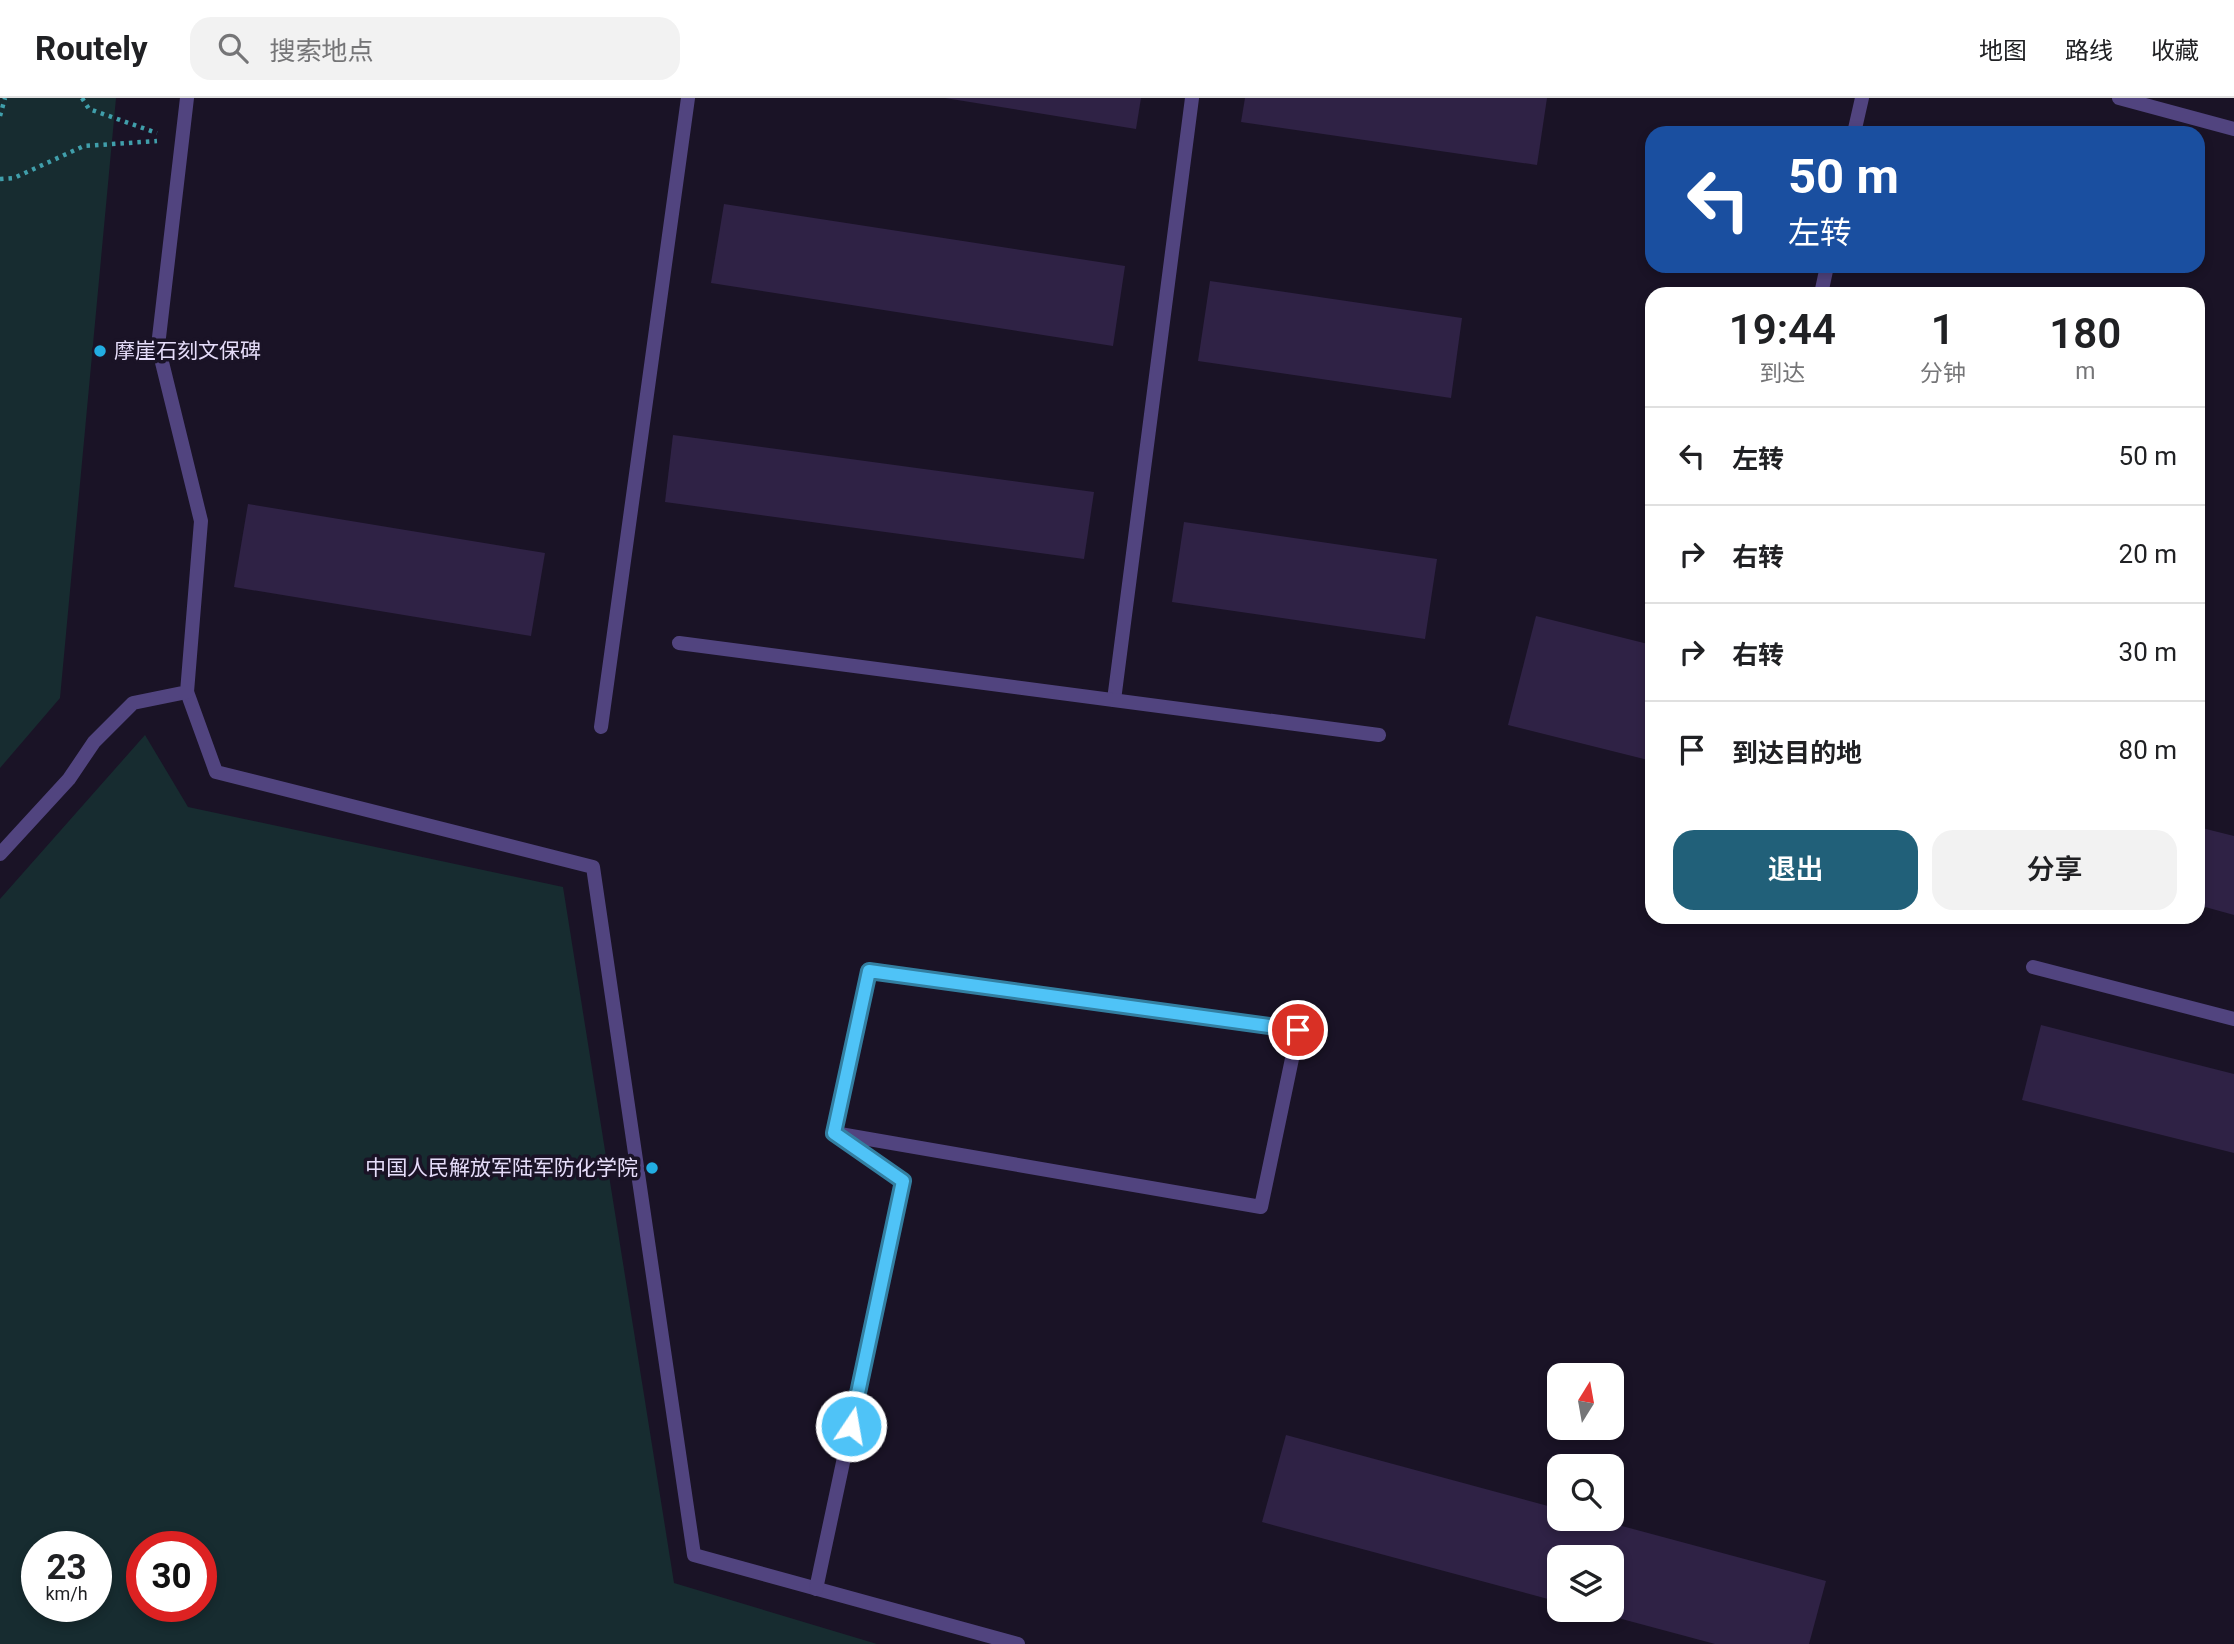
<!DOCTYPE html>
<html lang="zh">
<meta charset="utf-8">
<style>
:root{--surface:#fff;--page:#f2f2f2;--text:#202124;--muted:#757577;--line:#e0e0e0;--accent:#216079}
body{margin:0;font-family:Roboto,"Noto Sans SC",sans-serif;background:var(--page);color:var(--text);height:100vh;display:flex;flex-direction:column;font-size:26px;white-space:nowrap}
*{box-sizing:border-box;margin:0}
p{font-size:23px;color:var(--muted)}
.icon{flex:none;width:38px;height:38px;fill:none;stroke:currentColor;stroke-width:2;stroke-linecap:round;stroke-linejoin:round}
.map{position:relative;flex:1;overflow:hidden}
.panel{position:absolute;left:1645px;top:189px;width:560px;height:637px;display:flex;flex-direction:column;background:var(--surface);border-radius:21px;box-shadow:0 4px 10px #0003}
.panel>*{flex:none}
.top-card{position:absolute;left:1645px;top:28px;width:560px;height:147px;border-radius:21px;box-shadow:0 4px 10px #0003;background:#1a4fa0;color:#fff;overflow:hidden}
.needle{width:46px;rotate:11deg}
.tools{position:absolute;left:1547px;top:1265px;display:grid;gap:14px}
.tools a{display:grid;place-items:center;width:77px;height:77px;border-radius:14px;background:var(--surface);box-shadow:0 4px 10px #0003;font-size:35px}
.speed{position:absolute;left:21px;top:1433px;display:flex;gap:14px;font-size:35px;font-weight:700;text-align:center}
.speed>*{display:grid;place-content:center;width:91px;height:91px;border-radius:50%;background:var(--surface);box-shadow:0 4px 10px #0003;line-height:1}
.speed small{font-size:18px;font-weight:400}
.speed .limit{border:10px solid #d22;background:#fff;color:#111}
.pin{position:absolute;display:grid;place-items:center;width:60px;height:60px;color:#fff;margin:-30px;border:4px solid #fff;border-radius:50%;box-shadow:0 2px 7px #0007}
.me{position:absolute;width:77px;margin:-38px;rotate:12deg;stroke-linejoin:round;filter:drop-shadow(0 0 5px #0008)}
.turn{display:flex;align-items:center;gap:24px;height:147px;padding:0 28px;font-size:32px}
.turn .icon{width:91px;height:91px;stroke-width:2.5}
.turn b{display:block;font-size:49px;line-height:60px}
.eta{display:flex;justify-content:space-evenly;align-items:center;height:119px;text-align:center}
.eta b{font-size:42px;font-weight:600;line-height:49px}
.cta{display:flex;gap:14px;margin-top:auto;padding:14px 28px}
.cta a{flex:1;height:80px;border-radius:21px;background:var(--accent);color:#fff;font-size:28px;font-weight:600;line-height:80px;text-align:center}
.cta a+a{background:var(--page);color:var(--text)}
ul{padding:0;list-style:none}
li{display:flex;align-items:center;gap:21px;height:98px;padding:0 28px;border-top:2px solid var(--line)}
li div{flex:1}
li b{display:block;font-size:26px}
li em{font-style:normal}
header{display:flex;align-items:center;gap:42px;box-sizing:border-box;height:98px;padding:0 35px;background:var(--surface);border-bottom:2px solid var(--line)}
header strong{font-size:33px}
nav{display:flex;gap:38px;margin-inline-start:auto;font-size:24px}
.search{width:490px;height:63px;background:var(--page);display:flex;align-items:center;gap:18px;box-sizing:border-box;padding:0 24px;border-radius:21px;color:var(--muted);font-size:26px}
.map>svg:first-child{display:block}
.green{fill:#172c30;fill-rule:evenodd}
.building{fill:#2f2245}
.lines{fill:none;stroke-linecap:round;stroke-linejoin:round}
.path{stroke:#409fab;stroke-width:4.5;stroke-dasharray:3.5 5;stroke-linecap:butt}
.lane{stroke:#51447f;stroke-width:14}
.street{stroke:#51447f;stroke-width:14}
.route-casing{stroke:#337fa1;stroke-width:18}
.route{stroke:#4fc3f7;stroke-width:12}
.poi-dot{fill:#22ade2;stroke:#1a1326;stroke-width:2.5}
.labels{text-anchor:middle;stroke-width:7;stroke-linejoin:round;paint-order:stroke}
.poi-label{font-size:21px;fill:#e6ddfa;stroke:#1a1326;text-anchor:start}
</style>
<header>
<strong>Routely</strong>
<div class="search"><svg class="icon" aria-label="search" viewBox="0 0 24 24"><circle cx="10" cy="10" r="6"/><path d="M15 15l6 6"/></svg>搜索地点</div>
<nav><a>地图</a><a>路线</a><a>收藏</a></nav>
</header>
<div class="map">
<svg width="2234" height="1546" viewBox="0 0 2234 1546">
<rect width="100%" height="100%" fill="#1a1326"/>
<g class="green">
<path d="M0 0H116L60 600 0 670Z"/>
<path d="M145 637 188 709 563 789 674 1485 877 1546H0V801ZM37 1449H96V1508H37ZM142 1449H201V1508H142Z"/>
</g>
<g class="building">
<path d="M945 0H1141L1136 31Z"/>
<path d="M1245 0H1547L1537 67 1241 24Z"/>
<path d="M724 106 1125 168 1113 248 711 185Z"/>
<path d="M1210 183 1462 220 1451 300 1198 263Z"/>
<path d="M673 337 1094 394 1084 461 665 404Z"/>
<path d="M248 406 545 455 531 538 234 489Z"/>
<path d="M1184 424 1437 461 1425 541 1172 504Z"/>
<path d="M1536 518 1652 547V663L1508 627Z"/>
<path d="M2198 729 2234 738V817L2198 807Z"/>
<path d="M2041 927 2234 976V1055L2022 1002Z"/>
<path d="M1286 1337 1559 1411V1421H1596L1826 1483 1809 1546H1715L1592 1513 1612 1512V1460H1559V1504L1262 1424Z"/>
</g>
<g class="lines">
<g class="path">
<path d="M82 0 89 11 157 35"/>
<path d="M0 18 5 0"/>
<path d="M0 81 14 80 84 48 157 43"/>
</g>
<path class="lane" d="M1114 602 1192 0"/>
<g class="street">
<path d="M2119 0 2234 31"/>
<path d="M1854 35 1862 0"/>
<path d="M1821 196 1827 168"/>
<path d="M679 545 1379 637"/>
<path d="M187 594 216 674 593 769 694 1457 1018 1546"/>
<path d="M601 629 688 0"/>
<path d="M0 756 69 681 94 644 133 605 187 594 201 423 158 248 187 0"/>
<path d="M2033 869 2234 921"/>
<path d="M816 1491 903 1083 834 1035 869 873 1298 932 1261 1109 834 1035"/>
</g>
</g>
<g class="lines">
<defs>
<path id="route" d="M851 1328 903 1083 834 1035 869 873 1298 932"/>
</defs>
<use href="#route" class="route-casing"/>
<use href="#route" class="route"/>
</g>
<g class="poi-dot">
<circle cx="100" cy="253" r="7"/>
<circle cx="652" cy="1070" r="7"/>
</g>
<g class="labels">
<g class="poi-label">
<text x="114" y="260">摩崖石刻文保碑</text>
<text x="638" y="1077" text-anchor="end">中国人民解放军陆军防化学院</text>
</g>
</g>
</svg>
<div class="tools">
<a><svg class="needle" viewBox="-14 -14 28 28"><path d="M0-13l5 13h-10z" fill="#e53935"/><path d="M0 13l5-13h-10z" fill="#757577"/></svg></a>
<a><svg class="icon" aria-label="search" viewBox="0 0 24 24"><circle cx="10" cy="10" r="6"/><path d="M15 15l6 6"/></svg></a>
<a><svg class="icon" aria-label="layers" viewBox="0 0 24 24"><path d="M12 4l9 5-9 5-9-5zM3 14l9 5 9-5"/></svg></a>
</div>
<div class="speed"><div>23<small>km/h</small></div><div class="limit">30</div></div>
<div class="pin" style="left:1298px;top:932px;background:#d93025"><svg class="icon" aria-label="arrive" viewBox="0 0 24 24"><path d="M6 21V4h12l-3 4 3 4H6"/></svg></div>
<svg class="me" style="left:851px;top:1328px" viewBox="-20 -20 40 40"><circle r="17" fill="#4fc3f7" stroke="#fff" stroke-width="3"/><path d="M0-11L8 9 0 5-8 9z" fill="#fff"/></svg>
<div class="top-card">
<div class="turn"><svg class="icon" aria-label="left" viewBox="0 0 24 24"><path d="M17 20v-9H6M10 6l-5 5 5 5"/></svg><div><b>50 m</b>左转</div></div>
</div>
<section class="panel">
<div class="eta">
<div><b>19:44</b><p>到达</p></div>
<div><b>1</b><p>分钟</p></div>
<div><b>180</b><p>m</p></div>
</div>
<ul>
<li><svg class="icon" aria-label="left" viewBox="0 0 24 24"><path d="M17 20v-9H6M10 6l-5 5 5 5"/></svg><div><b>左转</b></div><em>50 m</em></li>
<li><svg class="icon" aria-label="right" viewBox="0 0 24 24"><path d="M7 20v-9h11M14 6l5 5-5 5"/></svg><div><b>右转</b></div><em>20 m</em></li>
<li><svg class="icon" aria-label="right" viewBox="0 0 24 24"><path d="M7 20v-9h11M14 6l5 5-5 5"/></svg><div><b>右转</b></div><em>30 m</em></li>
<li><svg class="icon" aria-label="arrive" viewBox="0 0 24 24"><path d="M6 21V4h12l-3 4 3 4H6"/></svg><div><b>到达目的地</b></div><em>80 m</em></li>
</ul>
<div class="cta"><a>退出</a><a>分享</a></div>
</section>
</div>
